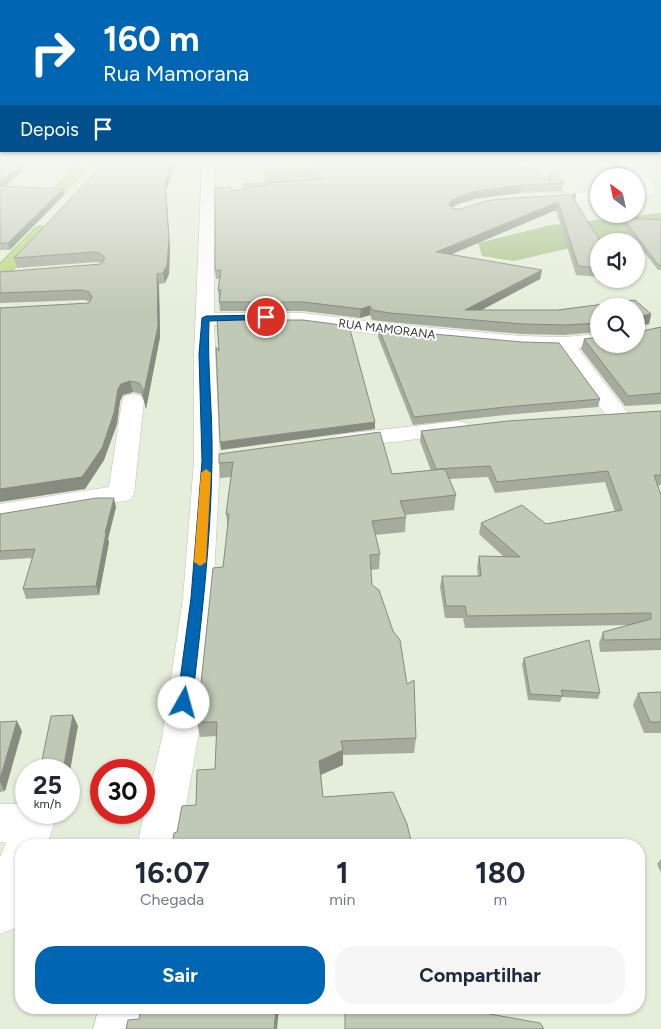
<!DOCTYPE html>
<html lang="pt">
<style>
:root{--surface:#fff;--page:#f6f6f7;--text:#1f2937;--muted:#747a83;--accent:#0065b2}
body{margin:0;font-family:Figtree,sans-serif;background:var(--page);color:var(--text);height:100vh;display:flex;flex-direction:column;font-size:19px;white-space:nowrap}
*{box-sizing:border-box;margin:0}
p{font-size:16px;color:var(--muted)}
.icon{flex:none;width:28px;height:28px;fill:none;stroke:currentColor;stroke-width:2;stroke-linecap:round;stroke-linejoin:round}
.map{position:relative;flex:1;overflow:hidden}
.details{position:absolute;left:15px;top:839px;width:630px;height:175px;display:flex;flex-direction:column;background:var(--surface);border-radius:20px;box-shadow:0 1px 4px #0004}
.details>*{flex:none}
.hud{position:absolute;left:0px;top:0px;width:661px;height:152px;box-shadow:0 1px 4px #0004;background:#0065b2;color:#fff;overflow:hidden}
.needle{width:32px;rotate:327deg}
.buttons{position:absolute;left:590px;top:168px;display:grid;gap:10px}
.buttons a{display:grid;place-items:center;width:55px;height:55px;border-radius:50%;background:var(--surface);box-shadow:0 1px 4px #0004;font-size:25px}
.speed{position:absolute;left:15px;top:759px;display:flex;gap:10px;font-size:25px;font-weight:700;text-align:center}
.speed>*{display:grid;place-content:center;width:65px;height:65px;border-radius:50%;background:var(--surface);box-shadow:0 1px 4px #0004;line-height:1}
.speed small{font-size:12px;font-weight:400}
.speed .limit{border:8px solid #d22;background:#fff;color:#111}
.pin{position:absolute;display:grid;place-items:center;width:42px;height:42px;color:#fff;margin:-21px;border:2px solid #fff;border-radius:50%;box-shadow:0 1px 5px #0007}
.me{position:absolute;width:55px;margin:-28px;rotate:7deg;stroke-linejoin:round;filter:drop-shadow(0 0 4px #0008)}
.turn{display:flex;align-items:center;gap:18px;height:105px;padding:0 20px;font-size:22px}
.turn .icon{width:65px;height:65px;stroke-width:2.5}
.turn b{display:block;font-size:35px;line-height:42px}
.then{display:flex;align-items:center;height:48px;padding:0 20px;background:#0003;gap:10px;font-size:19px}
.eta{display:flex;justify-content:space-evenly;align-items:center;height:85px;text-align:center}
.eta b{font-size:30px;font-weight:700;line-height:35px}
.primary-button{display:flex;gap:10px;margin-top:auto;padding:10px 20px}
.primary-button a{flex:1;height:58px;border-radius:20px;background:var(--accent);color:#fff;font-size:20px;font-weight:700;line-height:58px;text-align:center}
.primary-button a+a{background:var(--page);color:var(--text)}
.map>svg:first-child{display:block}
.green{fill:#a9c28a}
.lines{fill:none;stroke-linecap:round;stroke-linejoin:round}
.minor-casing{stroke:#bcc4b2;stroke-width:1}
.major-casing{stroke:#6c8e2f;stroke-width:1}
.minor{fill:#fff;fill-rule:evenodd}
.major{fill:#b8d781;fill-rule:evenodd}
.wall{fill:#a5ac9d}
.shaded-wall{fill:#868c7f}
.building{fill:#c0c8b6;stroke:#868c7f}
.route{fill:#0065b2;stroke:#004274}
.slow{fill:#f59e0b}
.labels{text-anchor:middle;stroke-width:4;stroke-linejoin:round;paint-order:stroke}
.far-street-label{font-size:12px;fill:#363932;stroke:#fff}
</style>
<div class="map">
<svg width="661" height="1029" viewBox="0 0 661 1029">
<rect width="100%" height="100%" fill="#e5eedb"/>
<g class="green">
<path d="M225 164H302L330 179 240 198 243 183 264 182V164Z"/>
<path d="M661 213V227L514 261 482 256 478 243 551 225Z"/>
</g>
<g class="lines">
<defs>
<g id="minor">
<path d="M202 164H214V313H303L389 324 521 336 564 337 599 334V344H606L578 348 630 416 626 421 618 423 610 421 558 349 521 348 389 336 303 325H214L220 461 213 598 198 738 179 845H137L162 738 183 598 194 461V354Z"/>
<path d="M622 164H635L652 182 656 190C651 197 644 197 636 199V191L642 189 636 181V176H632Z"/>
<path d="M599 192V200L539 202 534 201 532 198 534 195 539 194Z"/>
<path d="M133 394 141 396 144 401 134 494 130 500 0 522V504L109 487 122 401 125 396Z"/>
<path d="M458 421 466 423 470 428 466 433 344 448 335 446 332 441 335 436 344 434Z"/>
<path d="M0 804H26V812H49L54 824 47 845H21V914L16 928 0 934V857L6 843 0 842Z"/>
<path d="M99 1008H147L143 1029H93Z"/>
</g>
<g id="major">
<path d="M79 164H92L41 217H31L29 214 31 211Z"/>
<path d="M41 226 47 228 49 231 47 234 6 277 0 278V263L35 228Z"/>
</g>
</defs>
<use href="#minor" class="minor-casing"/>
<use href="#major" class="major-casing"/>
<use href="#minor" class="minor"/>
<use href="#major" class="major"/>
</g>
<g class="wall">
<path d="M0 164H29L5 186 63 189 64 195 10 250H0Z"/>
<path d="M291 164H510L528 167 548 178 549 175 556 171 564 183 562 191 520 193 475 199 458 204 452 208 461 209 486 201 500 199 576 194 575 201 600 241H599V277L576 275 556 210 451 254 542 270 540 279 482 310H558L635 300 651 314 649 324 638 326V332L661 327V404L625 406 581 349 584 339 599 337V344H636V306H599V332L564 335 521 334 389 322 372 320 370 315 360 318 303 311H220L219 300 218 290 219 279H216L215 270V188L231 187V191L268 185V183L313 180Z"/>
<path d="M166 190 170 248 169 274 165 283 159 284 160 337 146 409 143 397 141 394 133 392 123 395 120 401 117 424 104 460 85 489 89 303 90 302 85 300 0 303V272L101 264 102 263 96 262 17 268 14 258Z"/>
<path d="M623 218 661 220V270H658L636 242V241H635L621 223Z"/>
<path d="M379 329 600 399 598 407 505 415 413 425 378 337Z"/>
<path d="M661 411V485L657 486 661 495V650L600 652 599 643 603 632 628 625 465 628 463 618H445L440 587 442 576H478L477 567 479 556 504 557 479 534 481 523 546 524 615 512 605 482 495 493 488 477 449 479 456 495 454 510 405 515 406 517 405 532 375 535 380 554 379 569 371 570 372 585 416 738 414 753 343 755V765L321 775 323 797 177 832 196 805 215 769 217 736 200 737 197 722 223 567 228 529 226 514 231 477 220 478 219 463V454L392 474 431 471 420 441 421 431Z"/>
<path d="M116 507 108 539 109 542 99 595 26 599 23 589 32 558 0 560V514Z"/>
<path d="M524 658 600 693 598 699 562 697 560 702 528 700 522 664Z"/>
<path d="M661 692V733H644L633 705 638 693Z"/>
<path d="M0 722 22 731 5 791 0 792Z"/>
<path d="M661 859V873L657 864Z"/>
</g>
<g class="shaded-wall">
<path d="M21 164H29L0 191V183Z"/>
<path d="M172 164H176L166 190 170 248 169 274 165 283 163 273 165 182Z"/>
<path d="M521 185 520 193 475 199 458 204 449 210 450 202 459 196 476 191Z"/>
<path d="M63 189 64 195 10 250 8 243Z"/>
<path d="M576 194 574 202 572 196Z"/>
<path d="M558 202 556 210 436 261V252Z"/>
<path d="M542 270 540 279 464 319 465 310Z"/>
<path d="M157 274 159 284 160 337 146 409 143 397Z"/>
<path d="M370 306V315L360 318 361 309Z"/>
<path d="M651 314 649 324 636 326 637 317Z"/>
<path d="M130 381 133 392 123 395 120 401 117 424 104 460 85 489 0 502V489L118 389 121 384Z"/>
<path d="M375 422V429L221 450 220 442Z"/>
<path d="M114 498 116 507 108 539 109 542 99 595 96 586 105 533Z"/>
<path d="M73 715 78 726 69 777V770H63Z"/>
<path d="M17 721 22 731 5 791 0 782V779Z"/>
<path d="M343 750V765L320 775 319 761Z"/>
<path d="M276 1008H279L277 1029H274Z"/>
</g>
<g class="building">
<path d="M0 164H21L0 183Z"/>
<path d="M104 164H172L165 182 169 239 167 265 163 273 157 274 158 326 143 397V389L139 383 130 381 121 384 118 389 114 413 102 448 82 477 0 489V308L89 303 92 297 89 292 82 290 0 293V272L101 264 105 258 100 253 94 252 14 258Z"/>
<path d="M301 164H510L528 167 551 180 549 175 556 171 564 183 521 185 476 191 459 196 450 202 449 205 453 209H461L486 201 500 199 576 194 572 196 600 241H599V268L578 266 558 202 436 252 542 270 465 310H558L635 300 651 314 637 317 638 332 661 327V393L628 396 584 339 599 337V344H636V306H599V323L566 325 523 324 390 313 372 310 370 306 361 309 303 302H219L221 290H218L221 270H215V188L231 187V191L268 185V183L322 179Z"/>
<path d="M0 186 63 189 8 243H0Z"/>
<path d="M623 218 661 220V265L659 266Z"/>
<path d="M217 320H303L349 326 375 422 220 442 216 347 219 351Z"/>
<path d="M379 329 522 342 559 343 600 399 506 407 414 417Z"/>
<path d="M661 411V475H654L661 495V639L604 640 603 632 651 619V613L467 616 465 606H446L442 576H481L479 556 520 557 481 523 522 505 546 524 622 510 608 471 497 482 490 466 436 469 421 431 508 421Z"/>
<path d="M380 432 392 474 445 469 456 495 400 501 406 517 372 521 380 554 370 555 372 585 379 590 393 631 400 640 407 684 414 680 416 738 341 741 343 750 319 761 323 797 393 792 407 824 412 845H172L174 833 177 832 182 806 196 805 197 770 215 769 217 722H197L213 568 223 567 229 514H226L233 462 219 463V454Z"/>
<path d="M96 498H114L105 533H106L96 586 23 589 35 549 0 551V514Z"/>
<path d="M589 640 600 693 561 690 563 696 530 694 524 658Z"/>
<path d="M661 692V722H650L638 693Z"/>
<path d="M73 715 63 770H40L51 716Z"/>
<path d="M17 721 0 779V722Z"/>
<path d="M141 1008H276L274 1029H126L128 1020 139 1019Z"/>
<path d="M345 1008H456L540 1023 544 1029H345Z"/>
</g>
<linearGradient id="sky" x2="0" y2="1"><stop stop-color="#91c0ef"/><stop offset="0.53" stop-color="#f3f7ef"/><stop offset="1" stop-color="#f3f7ef" stop-opacity="0"/></linearGradient>
<rect width="661" height="308" fill="url(#sky)"/>
<path class="route" d="M266 315 270 317 269 319 209 321C207 368 213 414 212 461 211 542 201 623 192 703L189 707 184 709 179 707 177 703 191 598 202 461 199 354 202 318 206 316Z"/>
<path class="slow" d="M206 469 211 473 206 562 200 566 194 562 201 473Z"/>
<g class="labels">
<g class="far-street-label">
<text transform="translate(387 329) rotate(7)" y="4">RUA MAMORANA</text>
</g>
</g>
</svg>
<div class="buttons">
<a><svg class="needle" viewBox="-14 -14 28 28"><path d="M0-13l5 13h-10z" fill="#e53935"/><path d="M0 13l5-13h-10z" fill="#747a83"/></svg></a>
<a><svg class="icon" aria-label="sound" viewBox="0 0 24 24"><path d="M4 9h4l5-4v14l-5-4H4zM17 9q2 3 0 6"/></svg></a>
<a><svg class="icon" aria-label="search" viewBox="0 0 24 24"><circle cx="10" cy="10" r="6"/><path d="M15 15l6 6"/></svg></a>
</div>
<div class="speed"><div>25<small>km/h</small></div><div class="limit">30</div></div>
<div class="pin" style="left:266px;top:317px;background:#d93025"><svg class="icon" aria-label="arrive" viewBox="0 0 24 24"><path d="M6 21V4h12l-3 4 3 4H6"/></svg></div>
<svg class="me" style="left:184px;top:703px" viewBox="-20 -20 40 40"><circle r="19" fill="#fff"/><path d="M0-13L10 11 0 6-10 11z" fill="#0065b2"/></svg>
<div class="hud">
<div class="turn"><svg class="icon" aria-label="right" viewBox="0 0 24 24"><path d="M7 20v-9h11M14 6l5 5-5 5"/></svg><div><b>160 m</b>Rua Mamorana</div></div>
<div class="then">Depois<svg class="icon" aria-label="arrive" viewBox="0 0 24 24"><path d="M6 21V4h12l-3 4 3 4H6"/></svg></div>
</div>
<section class="details">
<div class="eta">
<div><b>16:07</b><p>Chegada</p></div>
<div><b>1</b><p>min</p></div>
<div><b>180</b><p>m</p></div>
</div>
<div class="primary-button"><a>Sair</a><a>Compartilhar</a></div>
</section>
</div>
